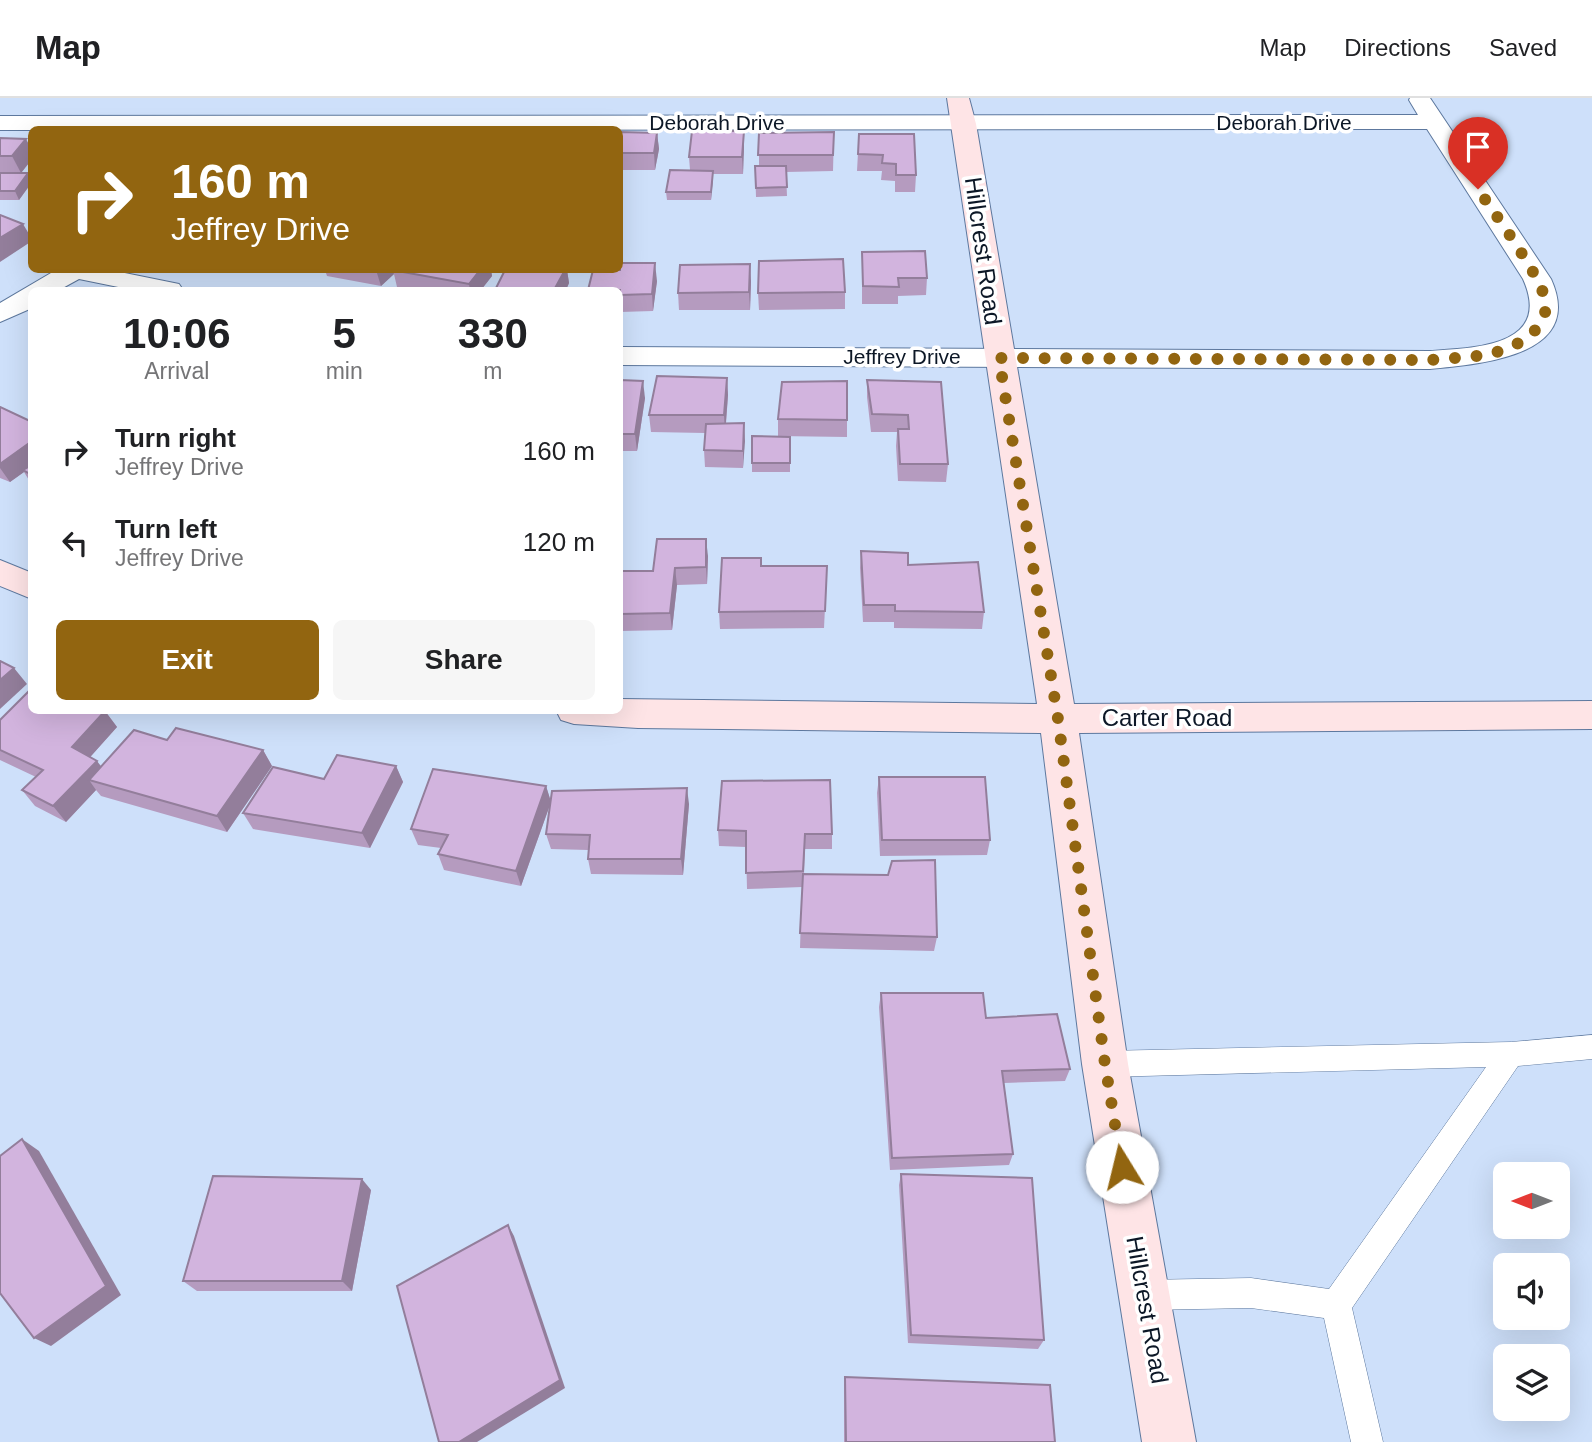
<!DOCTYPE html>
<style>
:root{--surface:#fff;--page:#f6f6f6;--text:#202124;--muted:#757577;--line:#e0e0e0;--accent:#926510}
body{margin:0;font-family:Helvetica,sans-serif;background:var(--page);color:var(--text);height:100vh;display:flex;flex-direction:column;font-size:26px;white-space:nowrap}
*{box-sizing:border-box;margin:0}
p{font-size:23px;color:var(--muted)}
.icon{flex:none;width:38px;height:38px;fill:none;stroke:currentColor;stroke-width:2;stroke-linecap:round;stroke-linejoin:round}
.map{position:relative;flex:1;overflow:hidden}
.panel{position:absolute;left:28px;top:189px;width:595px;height:427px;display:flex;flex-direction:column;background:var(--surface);border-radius:10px;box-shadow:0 7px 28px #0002}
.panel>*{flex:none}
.banner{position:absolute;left:28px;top:28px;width:595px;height:147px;border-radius:10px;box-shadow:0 7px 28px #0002;background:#926510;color:#fff;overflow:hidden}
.needle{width:46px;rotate:270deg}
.buttons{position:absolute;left:1493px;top:1064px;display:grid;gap:14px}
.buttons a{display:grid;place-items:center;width:77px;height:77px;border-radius:10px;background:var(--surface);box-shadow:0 7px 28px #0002;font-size:35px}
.pin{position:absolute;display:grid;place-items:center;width:60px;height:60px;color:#fff;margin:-72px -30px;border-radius:50% 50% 50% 0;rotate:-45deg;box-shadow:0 0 7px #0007}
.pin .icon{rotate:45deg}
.me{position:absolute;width:77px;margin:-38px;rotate:351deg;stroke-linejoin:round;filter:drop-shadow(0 0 5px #0008)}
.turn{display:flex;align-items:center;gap:24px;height:147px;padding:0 28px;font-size:32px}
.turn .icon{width:91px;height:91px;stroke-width:2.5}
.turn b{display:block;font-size:49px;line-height:60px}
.eta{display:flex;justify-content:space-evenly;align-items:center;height:119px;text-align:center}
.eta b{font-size:42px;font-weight:700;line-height:49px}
.button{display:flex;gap:14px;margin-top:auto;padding:14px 28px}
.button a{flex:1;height:80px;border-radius:10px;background:var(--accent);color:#fff;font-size:28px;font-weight:700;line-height:80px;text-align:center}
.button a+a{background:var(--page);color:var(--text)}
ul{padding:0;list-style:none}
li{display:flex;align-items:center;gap:21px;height:91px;padding:0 28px}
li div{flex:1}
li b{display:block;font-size:26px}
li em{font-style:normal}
header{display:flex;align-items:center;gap:42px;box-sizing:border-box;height:98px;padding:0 35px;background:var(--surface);border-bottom:2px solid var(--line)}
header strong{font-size:33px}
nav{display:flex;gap:38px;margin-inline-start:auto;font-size:24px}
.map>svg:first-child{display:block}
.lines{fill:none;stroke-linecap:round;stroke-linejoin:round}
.lane-casing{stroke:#5d789e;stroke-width:1}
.street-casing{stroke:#5d789e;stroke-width:2}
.secondary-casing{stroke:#5d789e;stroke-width:2}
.lane{fill:#fff;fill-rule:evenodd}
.street{fill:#fff;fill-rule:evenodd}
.secondary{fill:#fee4e6;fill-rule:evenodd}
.wall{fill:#b59bbf}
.shaded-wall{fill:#937e9b}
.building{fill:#d2b4de;stroke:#937e9b;stroke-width:2}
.route{stroke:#926510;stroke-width:12;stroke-dasharray:0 21.6}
.labels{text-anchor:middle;stroke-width:7;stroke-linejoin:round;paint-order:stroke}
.far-street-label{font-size:21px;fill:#0c1726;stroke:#fff}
.street-label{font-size:24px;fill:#0c1726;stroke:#fff}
</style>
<header>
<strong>Map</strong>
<nav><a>Map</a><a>Directions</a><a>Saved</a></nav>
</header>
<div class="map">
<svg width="1592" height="1344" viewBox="0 0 1592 1344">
<rect width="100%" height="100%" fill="#cee0fa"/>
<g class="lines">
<defs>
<path id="lane" d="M1592 937V961L1518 968 1352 1210 1383 1344H1351L1324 1220 1251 1210 1144 1212 1133 1208 1129 1197 1133 1186 1144 1182 1251 1180 1329 1191 1486 969 1105 979 1096 975 1092 966 1096 957 1105 953 1511 944Z"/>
<g id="street">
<path d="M1410 0H1430L1551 181C1586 258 1481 266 1430 271L620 267V249L1430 253C1476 250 1553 248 1523 181L1427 31 0 32V18L1418 17 1409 2Z"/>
<path d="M56 172H110L179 186 183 192H133L79 181 59 192H32V210L0 224V205Z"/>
</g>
<g id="secondary">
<path d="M947 0H969L976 26 1074 606 1592 603V631L1079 635 1128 966 1196 1344H1142L1082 966 1041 635 638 630 574 626 561 622 556 612H620V601L1037 606Z"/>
<path d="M0 462 32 475V501L0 488Z"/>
</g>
</defs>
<use href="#lane" class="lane-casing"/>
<use href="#street" class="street-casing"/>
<use href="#secondary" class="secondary-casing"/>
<use href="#lane" class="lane"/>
<use href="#street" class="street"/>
<use href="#secondary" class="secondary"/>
</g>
<g class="wall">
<path d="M744 33 743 76H713L711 102H667L666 94 690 72 689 59Z"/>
<path d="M620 34 657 35 659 51 655 72H620Z"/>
<path d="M834 34 833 73 786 74 787 98 756 99 755 68H759V35Z"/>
<path d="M859 36 916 77 915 94H895V83L881 82 882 73H857Z"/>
<path d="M0 40 32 52V61L21 75H0Z"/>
<path d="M0 75H28L32 84 19 102H0Z"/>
<path d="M862 154 927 180 926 197 898 198V206H862Z"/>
<path d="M325 172H491L492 178 481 192H417L397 189 394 176 381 188 327 178Z"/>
<path d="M505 172H567L569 185 566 192H497L496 190Z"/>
<path d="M657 183 653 213 620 214V192Z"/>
<path d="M751 183 750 212H679L678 195Z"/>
<path d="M845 194V211L759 212 758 195Z"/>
<path d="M727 280 728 297 726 326 744 325 743 370 705 369 704 352 705 335 651 334 649 317Z"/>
<path d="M620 282 645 300 637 353H620Z"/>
<path d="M867 282 941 284 948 366 946 384 898 383 896 348 897 334H871L867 299Z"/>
<path d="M0 309 32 324V387L24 374 10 384 0 380Z"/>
<path d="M778 321 847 322V339L778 338Z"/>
<path d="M752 338 790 339V374H752Z"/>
<path d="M861 453 908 467 984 514 982 531 894 530V524H863L860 470Z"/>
<path d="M708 458 707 486 677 487 672 532 620 533V473H653Z"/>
<path d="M827 468 824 530 720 531 719 514Z"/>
<path d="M105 613 117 629 90 659 101 668 167 642 263 652 272 668 227 734 101 698 96 692 66 724 35 708 22 692 36 679 0 662V622Z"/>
<path d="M396 668 403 684 370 750 253 731 243 715 324 681Z"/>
<path d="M879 679 990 742 987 757 880 758 877 695Z"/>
<path d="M546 688 551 704 521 788 444 772 438 756 441 750 418 747 411 731Z"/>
<path d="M689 706 683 777 591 776 588 761V752L551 751 546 736Z"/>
<path d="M718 732 832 736V751H805L804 776 937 839 934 853 800 850 802 789 747 791 746 749 719 748Z"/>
<path d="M881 895 986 920 1070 971 1065 983 1004 985 1013 1056 1009 1067 890 1072 879 909Z"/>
<path d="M901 1076 1044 1242 1038 1251 908 1245 899 1087Z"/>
<path d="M371 1092 352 1193H197L183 1183Z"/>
<path d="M845 1279 1055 1344H844V1287Z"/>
</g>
<g class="shaded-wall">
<path d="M744 33V50L743 76 742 59Z"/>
<path d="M657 35 659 51 655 72 654 55Z"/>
<path d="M26 41 32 52V61L21 75 12 58Z"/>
<path d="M713 73V81L711 102V94Z"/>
<path d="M28 75 32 84 19 102 15 93Z"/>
<path d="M23 126 32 141V143L0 164V140Z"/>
<path d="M655 165 657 183 653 213 652 196Z"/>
<path d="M750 166 751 183 750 212 749 194Z"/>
<path d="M376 172H392L394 176 381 188Z"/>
<path d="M480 172H491L492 178 481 192H470L469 186Z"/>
<path d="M565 172H567L569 185 566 192H554Z"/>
<path d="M727 280 728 297 725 335 724 317Z"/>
<path d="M643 283 645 300 637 353 635 336Z"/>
<path d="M744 325 745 343 743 370V353Z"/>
<path d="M32 343V368L23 372 24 374 10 384 0 370V366Z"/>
<path d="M706 441 708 458 707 486 706 469Z"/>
<path d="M675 470 677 487 672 532 670 515Z"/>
<path d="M14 570 27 586 0 611V582Z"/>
<path d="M105 613 117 629 84 666 72 649Z"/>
<path d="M263 652 272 668 227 734 217 718Z"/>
<path d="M97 663 109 679 89 682 96 692 66 724 53 708Z"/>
<path d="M396 668 403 684 370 750 362 735Z"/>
<path d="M546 688 551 704 521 788 516 773Z"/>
<path d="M687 690 689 706 683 777 681 761Z"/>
<path d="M22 1041 39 1053 121 1197 51 1248 34 1240Z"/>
<path d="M362 1081 371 1092 352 1193 342 1183Z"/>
<path d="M508 1127 514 1138 565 1290 477 1344H459Z"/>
</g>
<g class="building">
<path d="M692 33H744L742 59H689Z"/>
<path d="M620 34 657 35 654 55H620Z"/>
<path d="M834 34 833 57H758L759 35Z"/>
<path d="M859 36H914L916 77H896V66L882 65 883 57 858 56Z"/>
<path d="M0 40 26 41 12 58H0Z"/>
<path d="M755 68H786L787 89 756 90Z"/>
<path d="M670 72 713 73 711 94H666Z"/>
<path d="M0 75H28L15 93H0Z"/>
<path d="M0 117 23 126 0 140Z"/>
<path d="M925 153 927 180H898L899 189 863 188 862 154Z"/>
<path d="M843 161 845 194 758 195 759 163Z"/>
<path d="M620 165H655L652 196 620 197V192H588L593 172H620Z"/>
<path d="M750 166 749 194 678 195 680 167Z"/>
<path d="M392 172H480L469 186Z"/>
<path d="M505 172H565L554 192H521L496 190Z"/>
<path d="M657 278 727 280 724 317H649Z"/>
<path d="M620 282 643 283 635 336H620Z"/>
<path d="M867 282 941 284 948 366H900L898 331H909L908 317 872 316Z"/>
<path d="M847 283V322L778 321 782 284Z"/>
<path d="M0 309 32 324V343L0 366Z"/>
<path d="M744 325 743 353 704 352 706 326Z"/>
<path d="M752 338 790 339V365H752Z"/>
<path d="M32 367V377L23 372Z"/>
<path d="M657 441H706V469L675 470 670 515 620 516V473H653Z"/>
<path d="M861 453 908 455V467L978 464 984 514 895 513V507H864Z"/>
<path d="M722 460H761V468H827L825 513 719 514Z"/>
<path d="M0 563 14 570 0 582Z"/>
<path d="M32 590V612L105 613 72 649 97 663 53 708 22 692 43 672 0 652V622Z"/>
<path d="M176 630 263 652 217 718 89 682 134 632 167 642Z"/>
<path d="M337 657 396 668 362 735 243 715 273 669 324 681Z"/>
<path d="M433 671 546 688 516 773 438 756 448 737 411 731Z"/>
<path d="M879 679H985L990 742H882Z"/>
<path d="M830 682 832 736H805L803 773 746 775V733L718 732 722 683Z"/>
<path d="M687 690 681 761H588L590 737 546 736 552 693Z"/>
<path d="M935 762 937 839 800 835 803 776 888 777 892 763Z"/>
<path d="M881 895H983L986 920 1057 916 1070 971 1002 973 1013 1056 892 1060Z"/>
<path d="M22 1041 106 1188 34 1240 0 1195V1058Z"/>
<path d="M901 1076 1032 1080 1044 1242 911 1237Z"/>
<path d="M213 1078 362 1081 342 1183H183Z"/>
<path d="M508 1127 560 1282 459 1344H439L397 1188Z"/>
<path d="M845 1279 1050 1287 1055 1344H846Z"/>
</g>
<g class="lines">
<path class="route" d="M1122 1069 1105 966 1058 621 999 260 1430 262C1447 260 1466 260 1483 257 1509 253 1545 237 1546 207 1546 184 1493 114 1478 91"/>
</g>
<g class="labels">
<g class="far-street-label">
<text x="717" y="32">Deborah Drive</text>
<text x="1284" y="32">Deborah Drive</text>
<text x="902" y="266">Jeffrey Drive</text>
</g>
<g class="street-label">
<text transform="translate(983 153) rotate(82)" y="8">Hillcrest Road</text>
<text x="1167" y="628">Carter Road</text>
<text transform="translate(1147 1212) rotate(80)" y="8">Hillcrest Road</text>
</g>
</g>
</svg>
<div class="buttons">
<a><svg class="needle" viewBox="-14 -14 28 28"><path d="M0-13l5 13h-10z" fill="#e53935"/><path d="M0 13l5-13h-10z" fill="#757577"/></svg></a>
<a><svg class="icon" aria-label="sound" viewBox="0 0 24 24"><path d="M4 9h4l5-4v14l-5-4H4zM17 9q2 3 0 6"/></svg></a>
<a><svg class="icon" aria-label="layers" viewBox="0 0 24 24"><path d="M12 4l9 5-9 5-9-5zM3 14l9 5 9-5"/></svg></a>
</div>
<div class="pin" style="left:1478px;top:91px;background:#d93025"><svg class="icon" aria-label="arrive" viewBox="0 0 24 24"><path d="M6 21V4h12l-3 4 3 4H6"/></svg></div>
<svg class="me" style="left:1122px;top:1069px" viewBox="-20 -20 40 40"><circle r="19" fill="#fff"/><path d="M0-13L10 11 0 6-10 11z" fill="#926510"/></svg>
<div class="banner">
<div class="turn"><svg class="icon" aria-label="right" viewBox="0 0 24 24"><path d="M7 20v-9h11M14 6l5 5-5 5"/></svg><div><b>160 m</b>Jeffrey Drive</div></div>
</div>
<section class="panel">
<div class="eta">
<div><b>10:06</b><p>Arrival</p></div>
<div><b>5</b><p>min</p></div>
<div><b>330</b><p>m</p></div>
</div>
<ul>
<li><svg class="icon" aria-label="right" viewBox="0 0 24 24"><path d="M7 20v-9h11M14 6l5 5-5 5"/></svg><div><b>Turn right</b><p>Jeffrey Drive</p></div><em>160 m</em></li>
<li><svg class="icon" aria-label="left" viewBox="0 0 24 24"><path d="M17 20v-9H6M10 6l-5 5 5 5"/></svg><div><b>Turn left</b><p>Jeffrey Drive</p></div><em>120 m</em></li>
</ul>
<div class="button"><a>Exit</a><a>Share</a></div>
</section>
</div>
